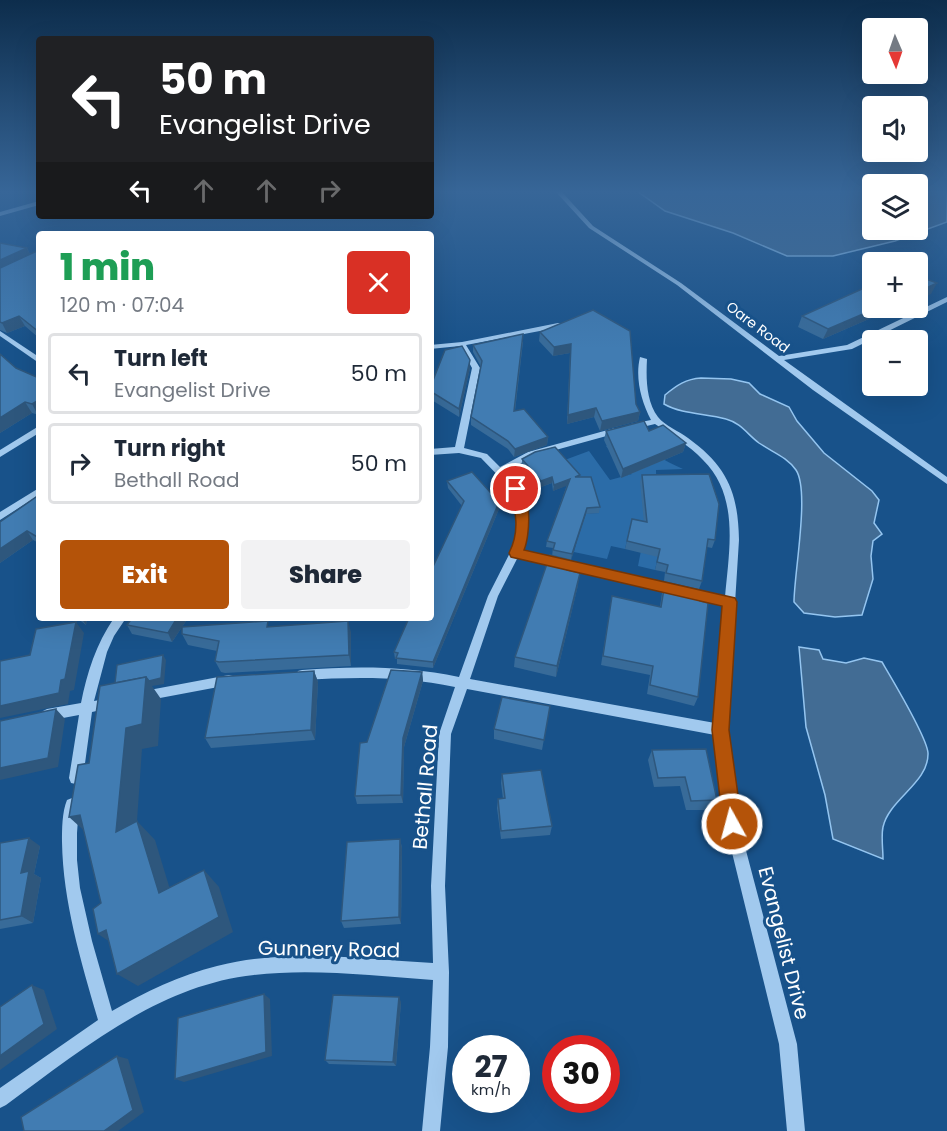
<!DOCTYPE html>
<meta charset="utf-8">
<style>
:root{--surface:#fff;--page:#f2f2f3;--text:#1f2937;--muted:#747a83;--line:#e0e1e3;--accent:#b45309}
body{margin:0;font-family:Poppins,sans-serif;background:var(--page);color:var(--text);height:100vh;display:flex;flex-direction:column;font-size:22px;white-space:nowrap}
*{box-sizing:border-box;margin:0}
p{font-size:20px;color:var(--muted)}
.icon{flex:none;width:33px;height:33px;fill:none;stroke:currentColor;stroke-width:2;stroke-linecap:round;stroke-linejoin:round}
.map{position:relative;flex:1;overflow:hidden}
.side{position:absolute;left:36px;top:231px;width:398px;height:390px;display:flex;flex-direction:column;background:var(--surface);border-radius:6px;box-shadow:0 6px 24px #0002}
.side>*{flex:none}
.top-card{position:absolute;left:36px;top:36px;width:398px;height:183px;border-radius:6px;box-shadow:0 6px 24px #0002;background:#202124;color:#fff;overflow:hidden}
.needle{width:39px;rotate:178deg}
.controls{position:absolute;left:862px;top:18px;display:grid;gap:12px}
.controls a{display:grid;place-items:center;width:66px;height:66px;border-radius:6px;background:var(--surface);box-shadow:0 6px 24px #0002;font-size:30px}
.speed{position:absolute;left:452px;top:1035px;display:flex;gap:12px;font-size:30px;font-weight:700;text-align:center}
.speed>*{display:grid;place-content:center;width:78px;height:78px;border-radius:50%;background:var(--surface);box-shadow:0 6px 24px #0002;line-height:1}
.speed small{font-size:15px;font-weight:400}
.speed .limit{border:9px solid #d22;background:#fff;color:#111}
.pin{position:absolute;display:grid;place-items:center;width:51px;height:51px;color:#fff;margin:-26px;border:3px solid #fff;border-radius:50%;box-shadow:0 2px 6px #0007}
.me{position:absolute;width:66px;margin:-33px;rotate:353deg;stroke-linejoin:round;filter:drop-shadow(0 0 4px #0008)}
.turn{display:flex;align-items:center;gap:21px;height:126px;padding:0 24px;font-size:27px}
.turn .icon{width:78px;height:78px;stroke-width:2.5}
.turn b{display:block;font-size:42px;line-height:51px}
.lanes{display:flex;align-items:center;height:57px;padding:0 24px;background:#0003;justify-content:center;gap:30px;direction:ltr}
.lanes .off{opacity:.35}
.round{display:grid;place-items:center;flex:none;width:63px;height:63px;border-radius:6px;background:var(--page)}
.head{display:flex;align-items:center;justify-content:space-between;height:102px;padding:0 24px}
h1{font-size:36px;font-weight:800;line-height:45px;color:#1e9e55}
.cta{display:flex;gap:12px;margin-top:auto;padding:12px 24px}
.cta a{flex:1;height:69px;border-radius:6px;background:var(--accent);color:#fff;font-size:24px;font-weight:800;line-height:69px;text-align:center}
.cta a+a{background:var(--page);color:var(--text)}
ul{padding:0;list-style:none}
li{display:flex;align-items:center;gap:18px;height:81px;margin:0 12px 9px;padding:0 12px;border:3px solid var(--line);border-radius:6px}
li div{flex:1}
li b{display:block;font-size:22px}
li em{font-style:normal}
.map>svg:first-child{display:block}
.green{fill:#2b6ca8}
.water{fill:#426c94;stroke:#94c5f0;stroke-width:1.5}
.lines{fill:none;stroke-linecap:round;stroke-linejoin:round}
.minor{fill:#a1c9ee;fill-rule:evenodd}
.wall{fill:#386b99}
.shaded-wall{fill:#2e577d}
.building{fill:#417cb2;stroke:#2e577d;stroke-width:1.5}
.route{fill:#b45309;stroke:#753606;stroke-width:1.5}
.labels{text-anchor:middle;stroke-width:6;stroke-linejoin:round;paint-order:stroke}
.far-street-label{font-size:14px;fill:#fff;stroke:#18528a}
.near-street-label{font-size:20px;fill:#fff;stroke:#18528a}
</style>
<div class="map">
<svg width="947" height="1131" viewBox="0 0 947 1131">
<rect width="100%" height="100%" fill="#18528a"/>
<path class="green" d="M628 442C648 449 664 461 683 469L656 470 658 556 655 570 638 566 645 530 630 527 625 549 611 546 607 559 574 552 580 530 554 525 556 515 599 513 562 461 589 451 610 480 632 474 606 446Z"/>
<g class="water">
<path d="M637 191H873V230H918V191H947V222L895 241 833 256H787L733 233 665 211Z"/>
<path d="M701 378 731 379 749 383 760 394 789 407 797 421 824 453 872 491 879 500 874 523 882 534 873 541 871 556 873 579 862 615 835 617 804 613 794 602C794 574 810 491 796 470 787 457 772 452 759 443 748 435 741 423 726 419 706 413 683 415 664 404L665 395C677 385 686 379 701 378Z"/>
<path d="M799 647 819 650 823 659 846 663 864 658 882 662C892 679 927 737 928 753 929 783 889 799 883 827 881 836 883 849 883 859L833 839 825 795 806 727Z"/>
</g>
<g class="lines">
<g class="minor">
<path d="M555 191H561L593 226 681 283 779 356 847 345 947 297V302L852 349 784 360 947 477V484L813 390 677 285 589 228Z"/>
<path d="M39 201V205L0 216V212Z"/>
<path d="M558 323H561V327L466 345 480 368 464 448 487 454 500 467 528 452 615 428H621V432L534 456 505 472C509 477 515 481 519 486 531 502 530 534 521 551L725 597C729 551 740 496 703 460 689 445 671 435 655 424L634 429 630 426 631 424 651 420C641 401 635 378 640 357L647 359C646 378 646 401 658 417 665 426 679 431 688 438 728 467 738 493 739 540L727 730 739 824 797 1044 805 1131H787L779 1044 725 824 715 735 467 689 451 734 445 886 449 972 448 1047 440 1131H422L430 1047 433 980C374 976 313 968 254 975 159 985 81 1050 6 1105L0 1108V1088L98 1020C81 961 63 903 62 842 62 829 62 812 67 800L72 798 77 800 79 805 77 833V860L80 888 92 941 112 1011C145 992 180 975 217 966 287 948 362 959 433 963L431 886 439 734 455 687C404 676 354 677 302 680L298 679 296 675 298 671 302 670C355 666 406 666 459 677L488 596 516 541 518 513 512 490 481 458 459 453 430 455V449L455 447 472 368 460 346 430 349V345L462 342ZM518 557 724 605 715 723 470 679 498 596Z"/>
<path d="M0 331 39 357V363L0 336Z"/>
<path d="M39 426V433L0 457V450Z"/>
<path d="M39 488V495L0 520V512Z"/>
<path d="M114 618H126L114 636 107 652 94 701 111 698 115 699 117 703 115 707 92 712 83 778 81 783 76 784 71 783 69 778 79 715 47 721 43 719 41 715 43 711 47 709 81 703C87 673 96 644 114 618Z"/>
<path d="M229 675 233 676 235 680 233 684 229 685 144 701 140 700 138 696 140 692 144 691Z"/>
</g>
</g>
<g class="wall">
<path d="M0 243 27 248 30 254 39 251V338L25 326 7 333 0 330Z"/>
<path d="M873 308H904L890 315 885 312 823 339 798 327 802 316Z"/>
<path d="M593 310 640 412 638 421 600 431 594 417 567 424 570 353 553 356 539 341 540 332Z"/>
<path d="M523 342 515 411 548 437 547 445 514 457 508 449 471 425V417L481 367 473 352V345Z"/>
<path d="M0 354 16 368 39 378V415L32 413 0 433Z"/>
<path d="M470 360V368L459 417 430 399V388Z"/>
<path d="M606 431H649L686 443 683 452 621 478 604 440Z"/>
<path d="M522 459 580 475V477L600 507 599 513 586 514 571 560H570L568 571 578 585 556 677 514 667 515 657 552 556 553 548 546 547 547 541 567 485 553 491 552 483 541 487 522 465Z"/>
<path d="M642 475 715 540 712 548 707 547 702 581 699 589 664 581 665 572 655 570 658 557 625 549 632 519 644 522 640 482Z"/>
<path d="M447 481 499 509 433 668 397 664V659H395L394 652 462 506 448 488Z"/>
<path d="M39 495V543L33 540 0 563V522Z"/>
<path d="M665 583 700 601 698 697 694 706 647 694 650 675 601 665 612 596 660 607 662 593Z"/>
<path d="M77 618H87L86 625Z"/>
<path d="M188 618 172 642 132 634 127 625Z"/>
<path d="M271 627 351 632V666L225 673 221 672 215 661 217 651 188 645 182 634Z"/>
<path d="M314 671 318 682 315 740 211 748 205 738Z"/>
<path d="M422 672 423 681 404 747 403 803 357 804 355 796 367 742Z"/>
<path d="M550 706 542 750 494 739V729Z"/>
<path d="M652 750 717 800 711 810H686L680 786 654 787 648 760Z"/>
<path d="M502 774 552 826 550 835 501 839 497 808 498 799H503L501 783Z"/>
<path d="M400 839 402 848 401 924 344 928 341 921Z"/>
<path d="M0 843 40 846 34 874 41 878 33 923 0 929Z"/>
<path d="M401 1002 396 1066 329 1064 325 1060Z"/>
</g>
<g class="shaded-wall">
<path d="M27 248 31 257 0 272V260Z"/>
<path d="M937 283 931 294 918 300V292Z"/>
<path d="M877 308H887L885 312 823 339 828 329Z"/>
<path d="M893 308H904L890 315Z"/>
<path d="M19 316 25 326 7 333 2 323Z"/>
<path d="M571 344 570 353 553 356 554 347Z"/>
<path d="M470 360V368L459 417V409Z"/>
<path d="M39 400V415H38L32 404Z"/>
<path d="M25 402 32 413 0 433V418Z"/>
<path d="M596 408 594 417 567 424 568 415Z"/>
<path d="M640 412 638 421 600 431 602 421Z"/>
<path d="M548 437 547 445 514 457 515 449Z"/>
<path d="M686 443 683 452 621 478 623 469Z"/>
<path d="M552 477V483L541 487V481Z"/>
<path d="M570 479 569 485 553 491 554 485Z"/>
<path d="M499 502V509L433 668V662Z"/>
<path d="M587 508 586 514 571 560 572 554Z"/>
<path d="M27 531 33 540 0 563V549Z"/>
<path d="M580 573 578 585 556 677 557 666Z"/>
<path d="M81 618H87L86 625Z"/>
<path d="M177 618H188L172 642 168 633Z"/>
<path d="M348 621 351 632V666L349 655Z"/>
<path d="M76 622 84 633 74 690 70 691 68 704 0 718V706L61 680Z"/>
<path d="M163 655 166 660 164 684 152 686 161 699 158 746 142 749 135 850 116 832 126 728 146 677Z"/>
<path d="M314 671 318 682 315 740 311 730Z"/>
<path d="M422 672 423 681 404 747 403 803 401 795 403 738Z"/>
<path d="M56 709 65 719 58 767 0 780V768Z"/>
<path d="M80 815 90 836 69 817Z"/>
<path d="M137 821 155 840 176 909 159 893Z"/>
<path d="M29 838 40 846 34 874 41 878 33 923 21 916V873Z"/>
<path d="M400 839 402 848 401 924 399 917Z"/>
<path d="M204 870 219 887 233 932 138 986 117 974Z"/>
<path d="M106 930 119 948 98 934Z"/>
<path d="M32 985 44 990 57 1029 0 1070V1056Z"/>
<path d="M264 994 270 999 272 1056 184 1082 175 1079Z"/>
<path d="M399 997 401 1002 396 1066 393 1062Z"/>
<path d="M117 1056 128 1059 144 1112 118 1131H104Z"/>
</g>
<g class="building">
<path d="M0 243 27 248 0 260Z"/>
<path d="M37 251H39V332L19 316 2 323 0 322V268Z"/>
<path d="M918 276 937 283 918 292Z"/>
<path d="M873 284V308H877L828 329 802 316Z"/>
<path d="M593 310 630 331 636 404 640 412 602 421 596 408 568 415 571 344 554 347 540 332Z"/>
<path d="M523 334 514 411 524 409 548 437 515 449 508 441 471 417 482 361 473 345Z"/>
<path d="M462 346 470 360 459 409 430 391V388L445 350Z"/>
<path d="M0 354 16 368 39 378V400L32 404 25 402 0 418Z"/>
<path d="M644 421 649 431 663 425 686 443 623 469 606 431Z"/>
<path d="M555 447 580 475 575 477H591L600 507 587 508 572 554 553 550 555 543 547 541 570 479 554 485 552 477 541 481 522 459 535 452Z"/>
<path d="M472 472 499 502 433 662 396 658 398 653 394 652 409 618H430V573L464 501 447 481Z"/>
<path d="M709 474 719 504 715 540 708 539 702 581 666 573 668 565 657 562 660 549 627 541 632 519 647 522 642 475Z"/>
<path d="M39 495V538L27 531 0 549V522Z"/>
<path d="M550 555 570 560 567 570 580 573 557 666 515 657Z"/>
<path d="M665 583 701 592 700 601 708 603 698 697 650 685 653 666 603 656 612 596 661 607Z"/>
<path d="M132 618H177L168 633 127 625Z"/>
<path d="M268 621 267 627 348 621 349 655 219 662 215 661 219 641 182 634V627Z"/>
<path d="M76 622 65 679 61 680 59 693 0 706V661L30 655 36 629Z"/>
<path d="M163 655 161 678 149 681 146 677 115 683 117 665Z"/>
<path d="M391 670 422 672 403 738 401 795 355 796 360 743 367 742Z"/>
<path d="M314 671 311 730 205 738 217 677Z"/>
<path d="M146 677 142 724 126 728 116 832 137 821 159 893 204 870 219 917 117 974 106 930 98 934 93 909 101 903 80 815 69 817 78 765 89 763 100 686Z"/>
<path d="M502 697 550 706 544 740 494 729Z"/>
<path d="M56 709 48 758 0 768V721Z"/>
<path d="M706 749 717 800 691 801 685 777 658 778 652 750Z"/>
<path d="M541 770 552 826 501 831 498 799 505 798 502 774Z"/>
<path d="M29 838 21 873 29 871 21 916 0 920V843Z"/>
<path d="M400 839 399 917 341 921 347 842Z"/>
<path d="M32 985 44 1024 0 1056V1007Z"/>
<path d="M264 994 266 1052 175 1079 178 1018Z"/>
<path d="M333 995 399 997 393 1062 325 1060Z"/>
<path d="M117 1056 133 1110 104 1131H24L21 1117Z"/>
</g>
<linearGradient id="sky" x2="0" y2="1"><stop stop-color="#0d2d4c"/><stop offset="0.55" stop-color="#376698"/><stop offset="1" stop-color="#376698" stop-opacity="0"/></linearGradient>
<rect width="947" height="349" fill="url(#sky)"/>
<path class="route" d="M516 485C533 491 530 536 524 550L735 598 737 602 729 730 742 824 739 831 732 834 726 831 723 824 712 730 722 606 511 557 509 553C520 532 516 512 510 489Z"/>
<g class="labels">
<g class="far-street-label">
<text transform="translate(758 327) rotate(37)" y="5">Oare Road</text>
</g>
<g class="near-street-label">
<text transform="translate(425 787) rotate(-85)" y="7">Bethall Road</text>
<text transform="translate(784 943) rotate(76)" y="7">Evangelist Drive</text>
<text transform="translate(329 949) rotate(1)" y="7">Gunnery Road</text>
</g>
</g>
</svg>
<div class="controls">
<a><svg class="needle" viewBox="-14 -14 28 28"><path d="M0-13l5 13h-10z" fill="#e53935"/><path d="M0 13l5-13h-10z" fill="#747a83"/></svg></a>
<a><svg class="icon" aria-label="sound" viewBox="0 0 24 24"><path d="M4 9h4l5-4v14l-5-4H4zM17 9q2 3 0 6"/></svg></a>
<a><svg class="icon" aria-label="layers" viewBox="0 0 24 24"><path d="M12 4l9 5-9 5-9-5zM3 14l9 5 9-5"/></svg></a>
<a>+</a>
<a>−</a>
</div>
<div class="speed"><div>27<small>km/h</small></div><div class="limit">30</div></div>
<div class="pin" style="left:516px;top:489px;background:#d93025"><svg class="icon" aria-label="arrive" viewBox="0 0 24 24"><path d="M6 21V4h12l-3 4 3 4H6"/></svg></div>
<svg class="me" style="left:732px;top:824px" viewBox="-20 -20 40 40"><circle r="17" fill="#b45309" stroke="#fff" stroke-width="3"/><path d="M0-11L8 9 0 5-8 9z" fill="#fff"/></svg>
<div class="top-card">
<div class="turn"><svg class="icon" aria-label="left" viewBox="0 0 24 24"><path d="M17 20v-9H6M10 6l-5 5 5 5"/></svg><div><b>50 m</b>Evangelist Drive</div></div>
<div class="lanes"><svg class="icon" aria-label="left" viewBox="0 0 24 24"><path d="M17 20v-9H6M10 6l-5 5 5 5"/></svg><svg class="icon off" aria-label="ahead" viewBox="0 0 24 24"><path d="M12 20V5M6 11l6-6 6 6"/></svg><svg class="icon off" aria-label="ahead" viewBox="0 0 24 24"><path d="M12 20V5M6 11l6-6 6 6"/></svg><svg class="icon off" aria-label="right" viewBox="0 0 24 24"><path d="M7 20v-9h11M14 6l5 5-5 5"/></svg></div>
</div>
<section class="side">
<div class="head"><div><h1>1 min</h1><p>120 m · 07:04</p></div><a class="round" style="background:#d93025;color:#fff"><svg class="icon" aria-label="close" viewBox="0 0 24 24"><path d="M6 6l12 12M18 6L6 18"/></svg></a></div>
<ul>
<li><svg class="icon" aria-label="left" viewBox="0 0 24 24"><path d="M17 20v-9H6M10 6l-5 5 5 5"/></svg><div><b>Turn left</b><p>Evangelist Drive</p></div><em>50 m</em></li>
<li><svg class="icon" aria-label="right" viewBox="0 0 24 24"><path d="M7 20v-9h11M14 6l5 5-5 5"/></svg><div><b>Turn right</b><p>Bethall Road</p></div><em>50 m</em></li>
</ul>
<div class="cta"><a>Exit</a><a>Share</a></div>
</section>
</div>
